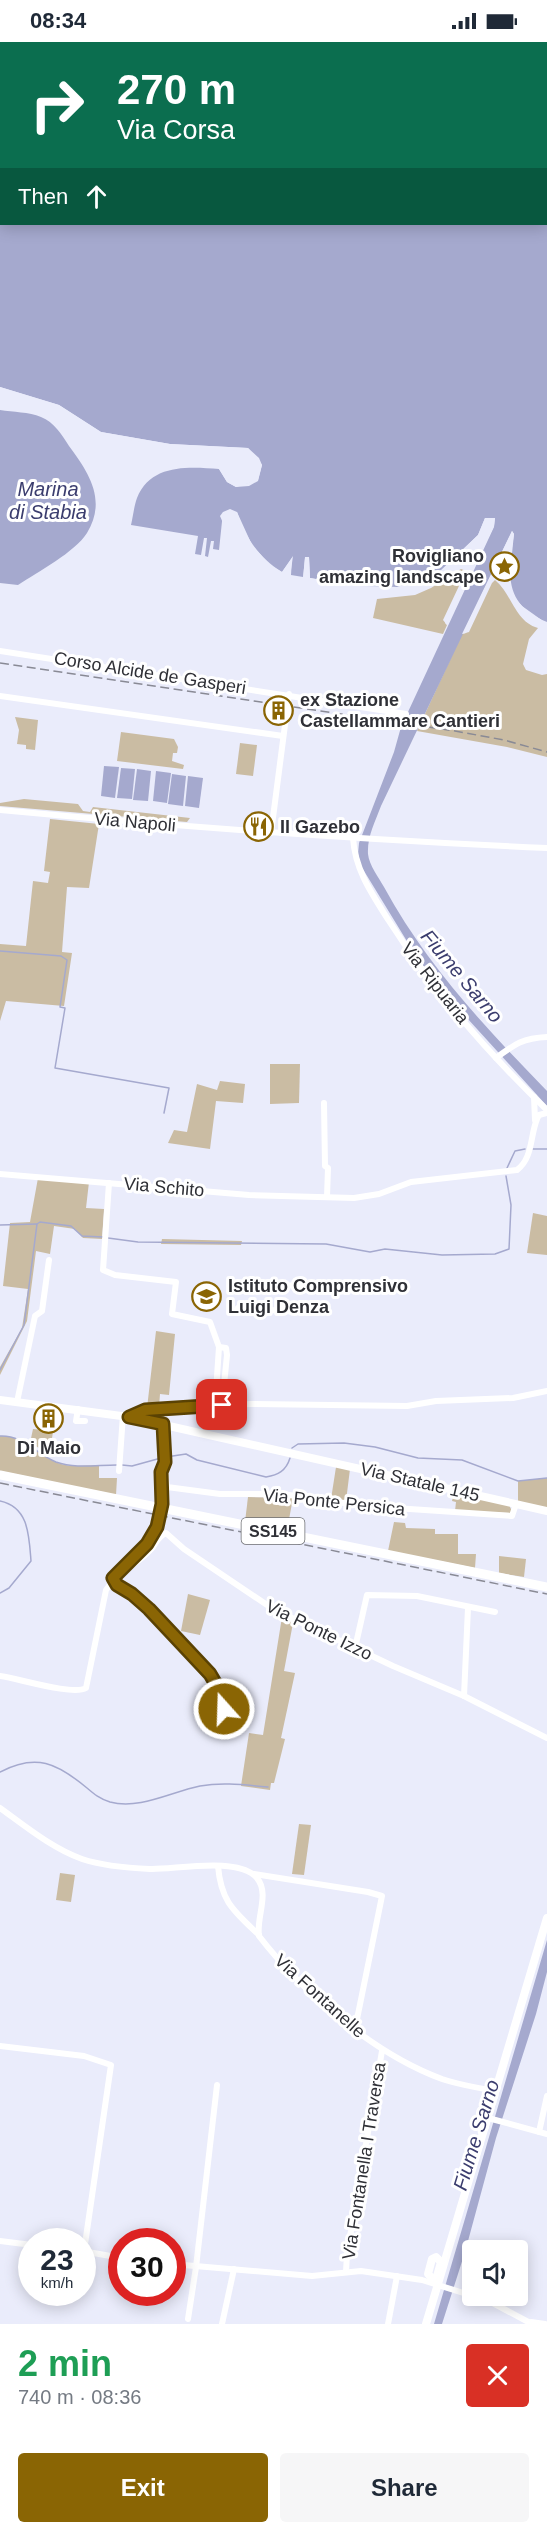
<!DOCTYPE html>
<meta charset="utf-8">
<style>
:root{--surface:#fff;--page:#f6f6f7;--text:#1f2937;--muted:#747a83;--accent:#8a6504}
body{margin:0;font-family:Arial,sans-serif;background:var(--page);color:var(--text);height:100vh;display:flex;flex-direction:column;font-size:22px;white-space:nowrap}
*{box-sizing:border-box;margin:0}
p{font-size:20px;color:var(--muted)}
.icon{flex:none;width:33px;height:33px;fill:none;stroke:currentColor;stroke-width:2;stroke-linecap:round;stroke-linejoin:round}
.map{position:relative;height:2282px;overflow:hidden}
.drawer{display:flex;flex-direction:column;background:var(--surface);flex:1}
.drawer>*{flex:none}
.guide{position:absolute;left:0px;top:0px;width:548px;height:183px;box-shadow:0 3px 15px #0003;background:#0b6e4f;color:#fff;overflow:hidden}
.tools{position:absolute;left:462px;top:2198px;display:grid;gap:12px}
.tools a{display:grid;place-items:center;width:66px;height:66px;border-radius:6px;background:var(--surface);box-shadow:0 3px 15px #0003;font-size:30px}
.speed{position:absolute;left:18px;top:2186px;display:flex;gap:12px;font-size:30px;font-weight:700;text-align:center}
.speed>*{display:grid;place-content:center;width:78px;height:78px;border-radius:50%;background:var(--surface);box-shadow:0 3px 15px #0003;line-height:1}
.speed small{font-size:15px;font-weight:400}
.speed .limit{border:9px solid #d22;background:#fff;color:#111}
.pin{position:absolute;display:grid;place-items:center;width:51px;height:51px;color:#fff;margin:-26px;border-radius:12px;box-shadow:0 3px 9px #0006}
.me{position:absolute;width:66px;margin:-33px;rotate:340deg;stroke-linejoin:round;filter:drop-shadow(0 0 4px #0008)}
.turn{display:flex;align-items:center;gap:21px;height:126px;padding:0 18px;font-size:27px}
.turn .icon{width:78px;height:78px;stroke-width:2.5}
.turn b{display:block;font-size:42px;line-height:51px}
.then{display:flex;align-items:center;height:57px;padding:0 18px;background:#0003;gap:12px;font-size:22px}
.round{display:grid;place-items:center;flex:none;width:63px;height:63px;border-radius:6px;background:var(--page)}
.overview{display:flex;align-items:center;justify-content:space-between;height:102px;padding:0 18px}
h1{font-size:36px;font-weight:600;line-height:45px;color:#1e9e55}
.button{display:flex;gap:12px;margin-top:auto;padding:12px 18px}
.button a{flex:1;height:69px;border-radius:6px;background:var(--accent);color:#fff;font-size:24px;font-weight:600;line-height:69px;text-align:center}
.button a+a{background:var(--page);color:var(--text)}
.status{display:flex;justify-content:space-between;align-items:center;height:42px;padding:0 30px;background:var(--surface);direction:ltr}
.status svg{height:16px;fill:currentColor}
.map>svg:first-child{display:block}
.green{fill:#cabca3}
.water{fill:#a5a9ce;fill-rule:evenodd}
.pier{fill:#eaecfb}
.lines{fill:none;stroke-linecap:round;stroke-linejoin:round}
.stream{stroke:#a5a9ce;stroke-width:1.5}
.minor{stroke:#fff;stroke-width:6}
.major{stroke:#fff;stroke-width:8}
.highway{stroke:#fff;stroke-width:9}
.rail{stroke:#898a95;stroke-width:1.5;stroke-dasharray:9 4.5;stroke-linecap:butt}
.route-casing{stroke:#5a4203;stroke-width:15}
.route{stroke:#8a6504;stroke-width:10}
.labels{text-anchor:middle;stroke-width:6;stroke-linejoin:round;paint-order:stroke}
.shield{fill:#fff;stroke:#6d6e72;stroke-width:1.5}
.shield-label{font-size:16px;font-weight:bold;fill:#2f3036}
.poi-label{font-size:18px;font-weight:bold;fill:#2f3036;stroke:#fff;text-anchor:start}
.street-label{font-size:18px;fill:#2f3036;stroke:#fff}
.water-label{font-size:20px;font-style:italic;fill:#3b3d6e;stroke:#fff}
</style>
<div class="status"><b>08:34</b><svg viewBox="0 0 49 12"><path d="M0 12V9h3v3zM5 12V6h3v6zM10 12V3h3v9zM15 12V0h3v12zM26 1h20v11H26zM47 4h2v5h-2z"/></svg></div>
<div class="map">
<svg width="547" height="2282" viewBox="0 0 547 2282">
<rect width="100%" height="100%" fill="#eaecfb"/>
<g class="green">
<path d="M461 527 466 529 443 578 447 583 443 592 373 576 377 557 415 553 431 546Z"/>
<path d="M495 538C512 552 515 580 538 586L529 597 523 622 526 628 542 633 547 632V715L507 705 417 689 462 592 469 590 492 541Z"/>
<path d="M15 675 38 678 35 708 26 707V703L17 702 19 688Z"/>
<path d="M121 690 174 697 178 705 177 711H173L172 719 184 723 183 727 117 719Z"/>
<path d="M240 701 257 703 253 734 236 732Z"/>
<path d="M24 757 78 762 83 769 90 770 93 765 190 776 187 780 0 764V761Z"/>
<path d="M50 777 99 782 89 846 67 845 62 910 72 911 64 964 6 959 0 979V902L26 904 33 839 48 841 50 830 44 829Z"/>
<path d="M270 1022H300L299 1061 270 1062Z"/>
<path d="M220 1039 245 1042 243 1061 216 1059 210 1107 168 1101 174 1088 187 1090 197 1042 217 1048Z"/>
<path d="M38 1136 89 1140 86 1166 104 1167 102 1197 83 1196 75 1187 54 1184 50 1212 36 1209 27 1279 0 1333V1325L22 1286 28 1247 3 1244 10 1181 30 1180Z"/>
<path d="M533 1171 547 1174V1213L527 1211Z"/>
<path d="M162 1197 242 1199 241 1203 161 1202Z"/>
<path d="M156 1289 175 1292 169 1353 160 1352 159 1365 147 1366Z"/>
<path d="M33 1387 53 1389 50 1412 30 1401Z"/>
<path d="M0 1394C22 1393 34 1408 52 1418 67 1427 83 1423 99 1423V1436H117L116 1453 0 1429Z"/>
<path d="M336 1425 350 1427 346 1459 331 1457Z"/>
<path d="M547 1436V1467L518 1459V1439Z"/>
<path d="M454 1451 509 1463 512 1469 510 1471 455 1469 456 1460 452 1459Z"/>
<path d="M248 1455 293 1456 287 1488 245 1480Z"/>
<path d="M394 1480 405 1481 406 1486 435 1487V1492H458V1512H476L475 1526 388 1509Z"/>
<path d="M499 1514 526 1517 524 1535 499 1531Z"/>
<path d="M188 1552 210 1558 200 1593 181 1589Z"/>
<path d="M282 1575 293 1581 284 1629 295 1631 281 1696 285 1697 274 1741H271L270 1748 241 1744 249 1691 263 1693Z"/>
<path d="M299 1782 311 1783 304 1833 292 1832Z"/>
<path d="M60 1831 75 1833 71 1860 56 1858Z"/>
</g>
<g class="water">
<path d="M0 0H547V580C503 562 508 531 514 492L512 489 381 764C375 780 367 795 368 812 369 823 379 836 384 845 427 924 485 985 547 1049V1064L437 943 416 914 361 824 358 812 359 801 394 710 401 685 494 485 495 476H485L478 493 435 534 397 545 357 544 310 536 309 515 305 516 303 535 291 533 292 516 282 530C259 516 245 495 237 470H223L219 508 213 507 214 499H211L208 515 205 514 207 496H204L201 513 195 512 198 494 131 483C133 475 134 464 137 456 151 421 190 425 219 427L227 440 236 445 258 438 262 423 248 406 170 402 101 390 59 363 0 345ZM2 2H546V182H2Z"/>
<path d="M0 368C13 370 29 370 41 375 54 380 62 393 69 404 89 431 107 458 87 491 75 510 38 530 18 543L0 541Z"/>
<path d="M104 724 119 725 115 756 101 754Z"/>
<path d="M121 726 135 727 132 757 117 756Z"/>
<path d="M137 727 151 729 148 759 133 758Z"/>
<path d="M156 729 171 731 167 761 153 759Z"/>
<path d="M172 732 186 734 183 764 168 762Z"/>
<path d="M188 734 203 736 199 766 185 764Z"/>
<path d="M547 1898V1930L536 1972 496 2096 465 2210 442 2282H434Z"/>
</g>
<g class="pier">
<path d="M0 345 59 363 101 390 170 402 248 406 259 416 262 423 258 439 249 444 236 445 227 440 219 427 222 425 229 438 236 442 248 441 255 437 258 423 256 417 247 409 170 405 100 393 58 366 0 348Z"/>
<path d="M230 467 237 470 252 503 270 523 282 530 293 514 290 535 288 533V526L284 532 280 533 268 525 250 505 234 472H225L223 481 220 474 223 470Z"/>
<path d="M485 476H495L494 484 447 583 445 581 492 479H487L480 495 436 537 397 548 357 547 309 539 307 529 303 538 305 515H309L310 536 357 544 397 545 435 534 478 493Z"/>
<path d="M512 489 514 492 509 541 514 555 522 564 543 579 542 581 520 566 512 556 506 541 510 499 466 591 462 592Z"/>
</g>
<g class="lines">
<g class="stream">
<path d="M0 909 61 914 67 918 60 965 65 966 55 1026 169 1046 164 1071"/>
<path d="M533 1107H547"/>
<path d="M507 1126 515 1109 525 1107"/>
<path d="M0 1183 37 1182"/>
<path d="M108 1196 138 1200 326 1202 370 1210 385 1207 442 1213 495 1212 509 1207 511 1163 506 1134"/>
<path d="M0 1328 24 1283 37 1182 40 1180 71 1184 82 1194 103 1195"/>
<path d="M0 1394C24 1393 35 1412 56 1420 76 1427 96 1423 117 1423"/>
<path d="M292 1406 298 1402 344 1401 375 1405 418 1416 462 1418 518 1439 547 1436"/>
<path d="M166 1415 186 1412 197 1418 266 1435C278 1433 286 1429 290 1416"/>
<path d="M122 1423 132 1424 161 1416"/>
<path d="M0 1459C29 1465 29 1494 31 1519L9 1546 0 1551"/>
<path d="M0 1730C36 1711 57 1721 87 1746 94 1752 100 1757 110 1760 139 1768 171 1750 200 1744 223 1740 245 1743 268 1745"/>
</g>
<g class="minor">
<path d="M0 609 406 672"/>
<path d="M0 654 283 694"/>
<path d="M0 768C182 785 364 798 547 806"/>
<path d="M271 791 289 652"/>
<path d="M353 796C355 828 372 852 389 879 433 948 488 1011 547 1068"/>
<path d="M496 1016C515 1002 523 996 547 995"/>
<path d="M534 1055 535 1078"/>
<path d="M324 1061 325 1124 328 1126 327 1155"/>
<path d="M0 1132 249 1153 354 1156 379 1152 411 1140 517 1128C533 1116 530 1094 537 1077L539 1073 547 1071"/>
<path d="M109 1141 103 1228 115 1233 176 1240 172 1272 210 1280 219 1305 215 1364"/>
<path d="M240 1242 312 1244"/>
<path d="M238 1266 300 1270"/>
<path d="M219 1305 226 1306 227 1313 222 1363"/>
<path d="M17 1360 35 1274 42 1269 49 1218"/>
<path d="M78 1367 76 1379H85"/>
<path d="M129 1375 145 1368 251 1362 407 1364 436 1359 513 1356 547 1349"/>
<path d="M163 1382 165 1420 161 1429 162 1462 157 1485 147 1502 116 1531 114 1539 142 1561 210 1632 224 1656V1667"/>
<path d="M164 1423 167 1445 220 1452H282L365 1464 512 1474 516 1462"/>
<path d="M119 1429 123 1373"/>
<path d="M355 1606 367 1553 417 1554 495 1570"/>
<path d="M0 1634C17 1636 73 1654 86 1646L106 1548C118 1529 139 1522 153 1505 157 1499 159 1494 166 1491L184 1507 273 1567 393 1624 464 1654 547 1696"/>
<path d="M464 1654 468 1566"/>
<path d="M0 1766C25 1784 53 1807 82 1817 103 1824 127 1826 150 1827 174 1828 238 1814 257 1836 270 1852 256 1875 259 1894 303 1951 374 2012 442 2037 460 2043 478 2046 496 2049"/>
<path d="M218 1824C221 1860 234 1869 259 1893"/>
<path d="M254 1832 368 1850 382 1854 355 1987"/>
<path d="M0 2004 84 2014 111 2023 84 2209"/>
<path d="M488 2076 547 2092"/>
<path d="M539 2090 547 2054"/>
<path d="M0 2199 32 2203"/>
<path d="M82 2209 122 2216"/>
<path d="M172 2222 312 2234 361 2229 422 2238 489 2259 532 2282"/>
<path d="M346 2230 347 2212 382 2009"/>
<path d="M188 2277 196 2225 217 2043"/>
<path d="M531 2280 545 2282"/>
<path d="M222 2282 234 2227"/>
<path d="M388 2282 397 2234"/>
</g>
<g class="major">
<path d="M0 1358 129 1375 547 1469"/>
<path d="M436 2215 441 2220 437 2234 433 2237 428 2232 432 2217Z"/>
<path d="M426 2282 547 1876"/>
</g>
<path class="highway" d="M0 1433 547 1545"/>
<g class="rail">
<path d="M0 621 455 689 504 698 547 710"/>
<path d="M0 1441 547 1552"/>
</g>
</g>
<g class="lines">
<defs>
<path id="route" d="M222 1363 145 1368 129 1375 163 1382 165 1420 161 1430 162 1462 157 1485 147 1502 113 1536 117 1543 132 1552 149 1567 210 1632 224 1656V1667"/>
</defs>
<use href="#route" class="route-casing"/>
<use href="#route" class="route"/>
</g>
<defs>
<symbol id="sight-ring" viewBox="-11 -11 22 22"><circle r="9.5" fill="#fff" stroke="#8a6504" stroke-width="1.5"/><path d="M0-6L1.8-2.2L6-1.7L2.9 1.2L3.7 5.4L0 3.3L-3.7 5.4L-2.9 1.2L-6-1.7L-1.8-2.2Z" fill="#8a6504"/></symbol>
<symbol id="building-ring" viewBox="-11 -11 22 22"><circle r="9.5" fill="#fff" stroke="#8a6504" stroke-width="1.5"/><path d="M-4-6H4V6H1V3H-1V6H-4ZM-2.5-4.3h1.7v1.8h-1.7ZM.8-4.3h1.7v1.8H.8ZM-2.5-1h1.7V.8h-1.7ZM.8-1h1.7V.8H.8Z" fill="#8a6504"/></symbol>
<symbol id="restaurant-ring" viewBox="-11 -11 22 22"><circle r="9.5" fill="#fff" stroke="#8a6504" stroke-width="1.5"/><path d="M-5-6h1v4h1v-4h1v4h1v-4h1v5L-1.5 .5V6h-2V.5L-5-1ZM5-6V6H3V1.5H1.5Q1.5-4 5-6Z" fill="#8a6504"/></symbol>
<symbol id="school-ring" viewBox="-11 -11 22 22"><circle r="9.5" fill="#fff" stroke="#8a6504" stroke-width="1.5"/><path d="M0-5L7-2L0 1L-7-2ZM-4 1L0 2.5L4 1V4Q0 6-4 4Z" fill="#8a6504"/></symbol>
</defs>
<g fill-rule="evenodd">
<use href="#sight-ring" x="488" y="508" width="33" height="33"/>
<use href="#building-ring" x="262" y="652" width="33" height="33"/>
<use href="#restaurant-ring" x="242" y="768" width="33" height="33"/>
<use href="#school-ring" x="190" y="1238" width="33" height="33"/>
<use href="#building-ring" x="32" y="1360" width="33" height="33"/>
</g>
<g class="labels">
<rect class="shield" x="241.5" y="1476" width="63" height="26" rx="4.5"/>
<g class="shield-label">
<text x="273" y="1495">SS145</text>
</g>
<g class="poi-label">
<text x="484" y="520" text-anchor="end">Rovigliano<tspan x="484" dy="21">amazing landscape</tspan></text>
<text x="300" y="664">ex Stazione<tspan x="300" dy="21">Castellammare Cantieri</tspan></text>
<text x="280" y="791">Il Gazebo</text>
<text x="228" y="1250">Istituto Comprensivo<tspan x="228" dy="21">Luigi Denza</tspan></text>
<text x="49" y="1412" text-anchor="middle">Di Maio</text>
</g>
<g class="street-label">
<text transform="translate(150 631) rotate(9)" y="6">Corso Alcide de Gasperi</text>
<text transform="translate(135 780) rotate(5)" y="6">Via Napoli</text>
<text transform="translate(435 941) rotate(52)" y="6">Via Ripuaria</text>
<text transform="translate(164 1145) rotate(5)" y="6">Via Schito</text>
<text transform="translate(420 1440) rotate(13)" y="6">Via Statale 145</text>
<text transform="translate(334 1460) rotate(6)" y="6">Via Ponte Persica</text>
<text transform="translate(319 1588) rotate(26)" y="6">Via Ponte Izzo</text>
<text transform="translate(320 1954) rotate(42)" y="6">Via Fontanelle</text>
<text transform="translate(364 2119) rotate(-81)" y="6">Via Fontanella I Traversa</text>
</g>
<g class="water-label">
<text x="48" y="454">Marina<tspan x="48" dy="23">di Stabia</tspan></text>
<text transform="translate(462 934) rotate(50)" y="7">Fiume Sarno</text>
<text transform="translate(476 2093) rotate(-73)" y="7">Fiume Sarno</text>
</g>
</g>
</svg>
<div class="tools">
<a><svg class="icon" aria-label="sound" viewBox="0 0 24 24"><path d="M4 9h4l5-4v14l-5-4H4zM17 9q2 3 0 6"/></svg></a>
</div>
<div class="speed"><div>23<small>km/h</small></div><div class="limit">30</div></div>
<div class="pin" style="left:222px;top:1363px;background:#d93025"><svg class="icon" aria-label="arrive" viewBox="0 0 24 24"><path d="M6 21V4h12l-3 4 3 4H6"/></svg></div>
<svg class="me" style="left:224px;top:1667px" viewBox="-20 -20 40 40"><circle r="17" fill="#8a6504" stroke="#fff" stroke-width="3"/><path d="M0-11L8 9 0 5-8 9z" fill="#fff"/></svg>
<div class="guide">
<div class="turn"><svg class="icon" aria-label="right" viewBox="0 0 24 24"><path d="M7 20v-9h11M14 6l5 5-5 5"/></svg><div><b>270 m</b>Via Corsa</div></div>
<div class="then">Then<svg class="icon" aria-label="ahead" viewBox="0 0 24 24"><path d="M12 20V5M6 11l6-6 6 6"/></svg></div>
</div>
</div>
<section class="drawer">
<div class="overview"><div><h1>2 min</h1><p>740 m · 08:36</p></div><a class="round" style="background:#d93025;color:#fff"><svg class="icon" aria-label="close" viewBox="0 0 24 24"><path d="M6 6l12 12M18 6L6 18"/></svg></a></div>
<div class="button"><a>Exit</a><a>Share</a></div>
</section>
